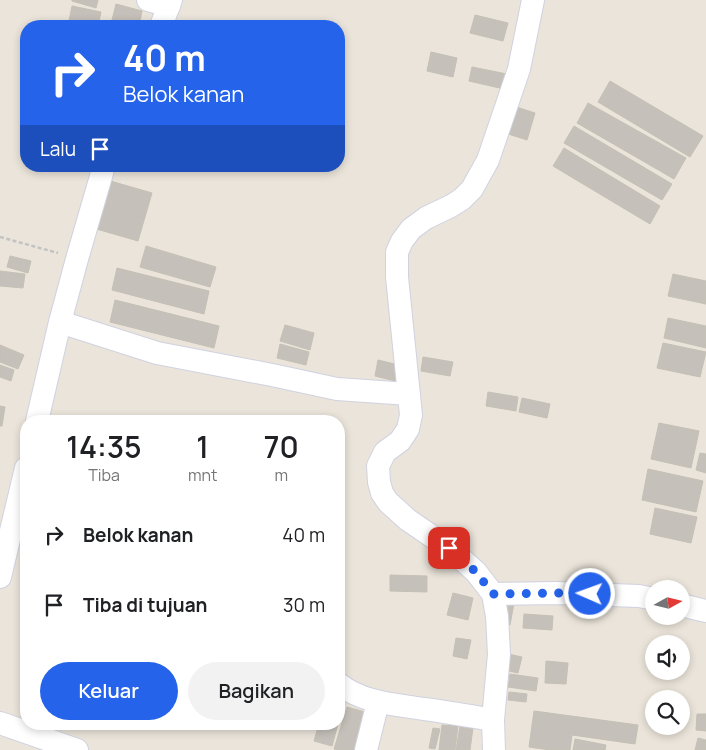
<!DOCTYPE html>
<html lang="id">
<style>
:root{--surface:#fff;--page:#f2f2f2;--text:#202124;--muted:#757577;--accent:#2563eb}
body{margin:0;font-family:Manrope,sans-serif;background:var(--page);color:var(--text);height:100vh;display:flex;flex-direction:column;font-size:19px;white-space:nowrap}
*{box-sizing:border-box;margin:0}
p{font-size:16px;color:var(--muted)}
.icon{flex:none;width:28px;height:28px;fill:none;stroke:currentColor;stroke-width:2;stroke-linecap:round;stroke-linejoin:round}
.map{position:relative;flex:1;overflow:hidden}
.drawer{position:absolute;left:20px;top:415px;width:325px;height:315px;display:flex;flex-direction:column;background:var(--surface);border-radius:20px;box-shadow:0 2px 8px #0003}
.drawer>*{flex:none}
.banner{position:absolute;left:20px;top:20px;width:325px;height:152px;border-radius:20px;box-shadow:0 2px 8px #0003;background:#2563eb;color:#fff;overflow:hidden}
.needle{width:32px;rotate:82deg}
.buttons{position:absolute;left:645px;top:580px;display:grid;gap:10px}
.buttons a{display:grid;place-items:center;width:45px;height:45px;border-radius:50%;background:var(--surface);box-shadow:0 2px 8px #0003;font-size:25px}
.pin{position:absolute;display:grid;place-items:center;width:42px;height:42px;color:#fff;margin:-21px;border-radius:10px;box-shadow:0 2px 8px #0006}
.me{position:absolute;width:55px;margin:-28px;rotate:272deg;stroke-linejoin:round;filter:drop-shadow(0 0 4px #0008)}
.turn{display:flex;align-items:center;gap:18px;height:105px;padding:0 20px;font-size:22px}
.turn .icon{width:65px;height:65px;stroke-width:2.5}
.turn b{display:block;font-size:35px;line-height:42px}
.then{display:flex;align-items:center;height:48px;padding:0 20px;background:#0003;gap:10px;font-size:19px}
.eta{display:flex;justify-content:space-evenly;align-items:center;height:85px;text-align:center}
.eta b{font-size:30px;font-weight:600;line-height:35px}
.cta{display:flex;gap:10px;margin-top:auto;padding:10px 20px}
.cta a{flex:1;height:58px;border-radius:30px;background:var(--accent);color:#fff;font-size:20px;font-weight:600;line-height:58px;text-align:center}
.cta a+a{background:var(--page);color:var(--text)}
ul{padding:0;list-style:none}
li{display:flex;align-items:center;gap:15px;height:70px;padding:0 20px}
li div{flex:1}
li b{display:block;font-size:19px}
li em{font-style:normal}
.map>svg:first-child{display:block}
.building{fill:#c5c1ba;stroke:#c5c0b4}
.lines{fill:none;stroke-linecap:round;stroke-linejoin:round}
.minor-casing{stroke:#d0d2e0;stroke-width:24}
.path{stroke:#c3c3c3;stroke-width:2.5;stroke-dasharray:4 2.5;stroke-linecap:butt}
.minor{stroke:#fff;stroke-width:22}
.route{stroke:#2563eb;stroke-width:9;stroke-dasharray:0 16.2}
</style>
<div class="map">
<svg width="706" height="750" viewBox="0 0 706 750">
<rect width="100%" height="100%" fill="#eae4da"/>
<g class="building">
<path d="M72 0H98L96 8 72 1Z"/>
<path d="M116 4 142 11 139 26 112 20Z"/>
<path d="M72 6 101 12 98 26H92L69 21Z"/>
<path d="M475 15 508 23 503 41 470 33Z"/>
<path d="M431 52 457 58 453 77 427 71Z"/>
<path d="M472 67 507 74 504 89 469 81Z"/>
<path d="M610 81 703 136 690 157 598 102Z"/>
<path d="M588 103 686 158 674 179 577 123Z"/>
<path d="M510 105 535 113 527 140 502 132Z"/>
<path d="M574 126 672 184 662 200 564 143Z"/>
<path d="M564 148 660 206 650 224 553 166Z"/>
<path d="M107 180 152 193 138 241 93 228Z"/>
<path d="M146 246 216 267 210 287 140 267Z"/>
<path d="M10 256 31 261 28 273 7 267Z"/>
<path d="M117 268 209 291 204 314 112 290Z"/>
<path d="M0 271 25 274 23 288 0 286Z"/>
<path d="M673 274 706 281V304L668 296Z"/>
<path d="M115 300 219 326 214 348 110 322Z"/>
<path d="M668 318 706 326V348L664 338Z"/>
<path d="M285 325 314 333 310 350 280 341Z"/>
<path d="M663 343 706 352 700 377 657 368Z"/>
<path d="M280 344 309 352 306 365 277 358Z"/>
<path d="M0 345 24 355 18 369 0 362Z"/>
<path d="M423 357 453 362 450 376 421 371Z"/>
<path d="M378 360 399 365 395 381 375 376Z"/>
<path d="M0 365 14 370 11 381 0 377Z"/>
<path d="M488 392 518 397 516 411 486 406Z"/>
<path d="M522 398 550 404 547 418 519 412Z"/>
<path d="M0 406 5 407 2 426H0Z"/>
<path d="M659 423 699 431 691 468 651 459Z"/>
<path d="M700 453 706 454V473L696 470Z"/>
<path d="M648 469 703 481 696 512 642 500Z"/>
<path d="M655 508 697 517 691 543 650 534Z"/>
<path d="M390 575 427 576V592L390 591Z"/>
<path d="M453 593 473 598 468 620 447 615Z"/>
<path d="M506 602 514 603 510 625 502 623Z"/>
<path d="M524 614 553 616 552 630 523 628Z"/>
<path d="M456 638 471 640 467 659 453 656Z"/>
<path d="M508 654 522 657 518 673 504 670Z"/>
<path d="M546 661 568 663 566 684 545 683Z"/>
<path d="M510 674 538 678 536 691 508 687Z"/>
<path d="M509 692 527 694 526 702 508 700Z"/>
<path d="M347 707 365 712 354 750H338L334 749Z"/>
<path d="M534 711 638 725 635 744 572 735 570 750H550L529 747Z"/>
<path d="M697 714H706V731L696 730Z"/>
<path d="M319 724H338L332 746 314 741Z"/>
<path d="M442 725 458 726 455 750H439Z"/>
<path d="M460 726 473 728 470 750H456Z"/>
<path d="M433 728 440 729 435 749 429 748Z"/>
<path d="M698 738 706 740V750H695Z"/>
<path d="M575 739 606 745 605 750H573Z"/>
</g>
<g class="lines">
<defs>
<g id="minor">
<path d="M148 0 169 6"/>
<path d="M161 26 171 0"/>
<path d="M60 322 157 353 272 375 337 389 409 394"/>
<path d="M37 421 60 322 77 259 104 166"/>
<path d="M0 577 26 468"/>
<path d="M493 594 557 593 639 596 654 599"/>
<path d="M681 605 706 611"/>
<path d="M339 684C363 703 394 704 424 709 447 712 470 716 493 720"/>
<path d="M0 723 77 750"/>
<path d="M366 750 378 702"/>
<path d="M494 750 493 720 499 654 497 616 493 594 476 572 449 548 408 520 388 502 382 493 379 482 378 466 385 452 400 441 408 429 411 415 397 277V252L402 241 411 229 426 218 451 206 462 199 472 189 488 160 519 69 533 0"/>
</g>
</defs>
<use href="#minor" class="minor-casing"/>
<path class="path" d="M0 237 58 253"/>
<use href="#minor" class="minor"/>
</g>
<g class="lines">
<path class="route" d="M449 548 476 572 493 594 557 593 590 594"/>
</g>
</svg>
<div class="buttons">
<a><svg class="needle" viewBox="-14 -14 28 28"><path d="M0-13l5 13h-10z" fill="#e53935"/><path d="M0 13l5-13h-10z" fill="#757577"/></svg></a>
<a><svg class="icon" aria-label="sound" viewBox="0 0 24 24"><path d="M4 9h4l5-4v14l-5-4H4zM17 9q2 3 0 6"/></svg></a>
<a><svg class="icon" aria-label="search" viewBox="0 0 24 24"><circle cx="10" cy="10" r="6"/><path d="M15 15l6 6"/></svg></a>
</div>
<div class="pin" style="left:449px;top:548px;background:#d93025"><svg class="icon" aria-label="arrive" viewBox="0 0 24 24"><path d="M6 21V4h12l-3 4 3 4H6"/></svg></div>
<svg class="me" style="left:590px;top:594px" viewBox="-20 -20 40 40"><circle r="17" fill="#2563eb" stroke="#fff" stroke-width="3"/><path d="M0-11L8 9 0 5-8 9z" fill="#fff"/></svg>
<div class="banner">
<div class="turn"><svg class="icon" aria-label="right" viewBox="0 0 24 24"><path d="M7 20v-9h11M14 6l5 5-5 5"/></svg><div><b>40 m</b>Belok kanan</div></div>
<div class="then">Lalu<svg class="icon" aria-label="arrive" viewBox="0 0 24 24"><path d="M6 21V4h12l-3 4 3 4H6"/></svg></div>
</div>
<section class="drawer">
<div class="eta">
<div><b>14:35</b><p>Tiba</p></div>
<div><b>1</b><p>mnt</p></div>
<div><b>70</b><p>m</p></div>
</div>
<ul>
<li><svg class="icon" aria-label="right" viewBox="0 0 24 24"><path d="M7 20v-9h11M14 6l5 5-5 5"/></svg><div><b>Belok kanan</b></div><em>40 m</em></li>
<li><svg class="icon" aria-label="arrive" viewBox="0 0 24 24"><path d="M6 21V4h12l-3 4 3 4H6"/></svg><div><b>Tiba di tujuan</b></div><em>30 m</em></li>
</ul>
<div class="cta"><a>Keluar</a><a>Bagikan</a></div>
</section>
</div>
